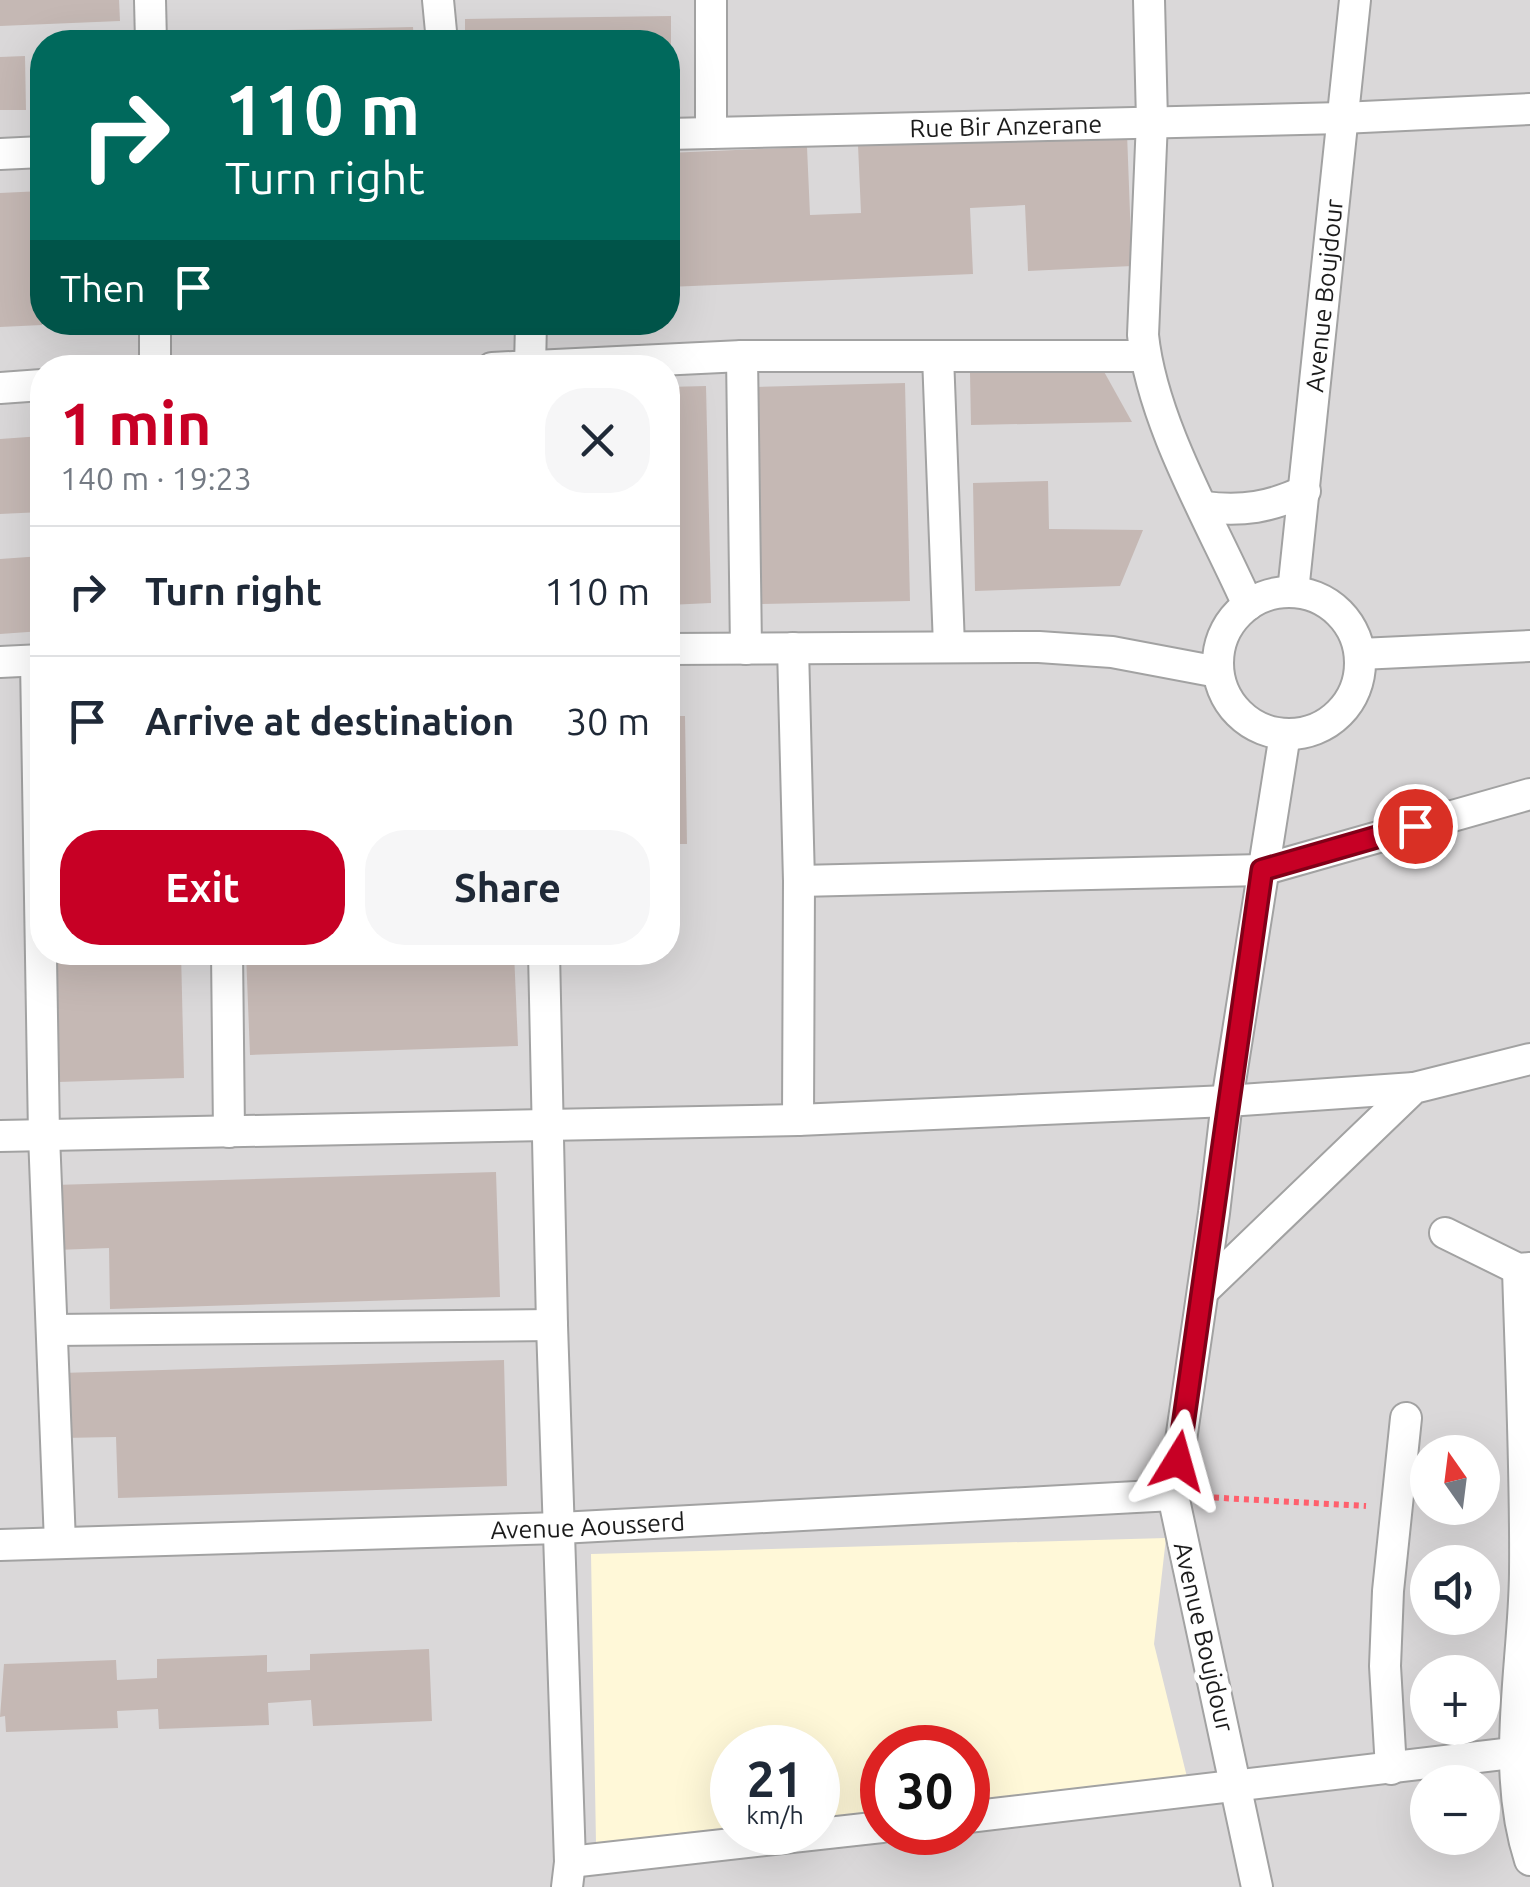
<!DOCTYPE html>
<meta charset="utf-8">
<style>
:root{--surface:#fff;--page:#f6f6f7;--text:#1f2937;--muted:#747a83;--line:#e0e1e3;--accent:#c70025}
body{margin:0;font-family:Ubuntu,sans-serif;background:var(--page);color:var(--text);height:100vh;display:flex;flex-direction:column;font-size:38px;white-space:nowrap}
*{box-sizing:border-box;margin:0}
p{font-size:32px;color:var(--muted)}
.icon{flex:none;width:55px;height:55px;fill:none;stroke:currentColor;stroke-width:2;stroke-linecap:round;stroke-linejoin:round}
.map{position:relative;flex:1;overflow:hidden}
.details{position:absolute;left:30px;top:355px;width:650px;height:610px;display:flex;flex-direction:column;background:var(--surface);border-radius:40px;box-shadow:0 10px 40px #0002}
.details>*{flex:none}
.guide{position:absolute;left:30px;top:30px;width:650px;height:305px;border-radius:40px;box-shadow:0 10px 40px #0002;background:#00695c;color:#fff;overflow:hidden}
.needle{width:65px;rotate:346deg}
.controls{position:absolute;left:1410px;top:1435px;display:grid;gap:20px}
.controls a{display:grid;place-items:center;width:90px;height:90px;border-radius:50%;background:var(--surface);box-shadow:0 10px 40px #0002;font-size:50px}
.speed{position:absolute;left:710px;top:1725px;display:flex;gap:20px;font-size:50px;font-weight:700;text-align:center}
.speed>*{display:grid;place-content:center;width:130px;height:130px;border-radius:50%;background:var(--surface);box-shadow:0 10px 40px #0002;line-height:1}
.speed small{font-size:25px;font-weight:400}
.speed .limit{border:15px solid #d22;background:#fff;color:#111}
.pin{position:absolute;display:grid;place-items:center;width:85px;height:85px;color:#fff;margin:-42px;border:5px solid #fff;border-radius:50%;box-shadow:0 2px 10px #0007}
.me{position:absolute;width:110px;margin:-55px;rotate:8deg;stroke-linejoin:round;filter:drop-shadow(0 0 8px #0008)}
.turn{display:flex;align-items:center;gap:35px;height:210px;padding:0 30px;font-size:45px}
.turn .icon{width:130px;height:130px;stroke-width:2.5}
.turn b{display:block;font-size:70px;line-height:85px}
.then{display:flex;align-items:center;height:95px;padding:0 30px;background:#0003;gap:20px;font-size:38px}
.round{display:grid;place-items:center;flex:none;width:105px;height:105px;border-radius:40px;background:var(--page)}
.summary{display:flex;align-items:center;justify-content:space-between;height:170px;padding:0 30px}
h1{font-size:60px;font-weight:700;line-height:75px;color:var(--accent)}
.action{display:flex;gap:20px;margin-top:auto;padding:20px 30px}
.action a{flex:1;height:115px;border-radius:40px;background:var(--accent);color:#fff;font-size:40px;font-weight:700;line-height:115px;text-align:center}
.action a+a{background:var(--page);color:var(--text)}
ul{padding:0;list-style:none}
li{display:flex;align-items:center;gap:30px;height:130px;padding:0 30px;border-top:2px solid var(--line)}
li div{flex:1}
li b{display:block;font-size:38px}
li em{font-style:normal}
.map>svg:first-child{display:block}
.residential{fill:#dad8d9;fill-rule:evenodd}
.education{fill:#fff8d8}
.building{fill:#c5b8b4}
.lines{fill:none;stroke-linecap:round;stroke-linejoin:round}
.street-casing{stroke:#a2a2a2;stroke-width:34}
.path{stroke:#ff606d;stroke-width:6;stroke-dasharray:5 5;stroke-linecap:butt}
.street{stroke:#fff;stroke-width:30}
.route-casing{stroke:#810018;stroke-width:25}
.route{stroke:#c70025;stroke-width:18}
.labels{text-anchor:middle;stroke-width:10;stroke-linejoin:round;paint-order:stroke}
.street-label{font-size:25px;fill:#1b1b1b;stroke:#fff}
</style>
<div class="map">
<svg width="1530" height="1887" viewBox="0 0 1530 1887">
<rect width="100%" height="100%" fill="#eee7e0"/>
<path class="residential" d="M0 0H1530V1887H0ZM42 42H668V322H42ZM42 368H668V952H42ZM1428 1452H1482V1508H1428ZM1428 1562H1482V1618H1428ZM1428 1672H1482V1728H1428ZM732 1748H818V1832H732ZM882 1748H968V1832H882ZM1428 1782H1482V1838H1428Z"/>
<path class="education" d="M1166 1538 1154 1644 1189 1785 968 1807V1748H882V1816L818 1822V1748H732V1831L596 1844 591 1554Z"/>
<g class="building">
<path d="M0 0H119L120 21 0 26Z"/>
<path d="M671 16V70H668V42H465V19Z"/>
<path d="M413 27 414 42H159V33Z"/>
<path d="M25 56 26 110H0V57Z"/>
<path d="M1127 133 1132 266 1028 271 1025 205 970 208 973 274 668 287V153L807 147 810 215 861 213 858 145Z"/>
<path d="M42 191V325L0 327V193Z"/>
<path d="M1102 368 1132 422 971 425 970 373Z"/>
<path d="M905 383 910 601 760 604 755 387Z"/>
<path d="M706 386 711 603 668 605V387Z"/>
<path d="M42 436V512L0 514V439Z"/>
<path d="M1048 481 1049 529 1143 530 1120 586 975 591 973 483Z"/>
<path d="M42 556V631L0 634V559Z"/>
<path d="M668 716H685L687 844H668Z"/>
<path d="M55 952H181L184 1078 58 1082Z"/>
<path d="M514 952 518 1046 250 1055 246 953Z"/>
<path d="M496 1172 500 1297 110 1309 109 1248 56 1250 54 1185Z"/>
<path d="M504 1360 507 1486 118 1498 116 1437 62 1438 61 1373Z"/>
<path d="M429 1649 432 1721 313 1726 311 1700 268 1703 269 1725 159 1729 158 1709 117 1711 118 1728 6 1732 5 1716 0 1717 4 1664 116 1660 117 1680 157 1678V1659L267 1655V1672L310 1670V1654Z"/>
</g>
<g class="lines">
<defs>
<g id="street">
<path d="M150 0 151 42"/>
<path d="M438 0 442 42"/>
<path d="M711 0V133"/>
<path d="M1149 0 1152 121 1143 335C1152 423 1212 524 1248 605"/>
<path id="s1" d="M668 134 1342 118 1530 109"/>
<path d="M0 154 42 152"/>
<path d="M155 322V368"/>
<path d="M742 356 746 649"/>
<path d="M938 356 949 646"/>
<path d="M492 368 742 356H1145"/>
<path d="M530 368 531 322"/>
<path d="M0 388 42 385"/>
<path d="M1204 507C1243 512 1270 507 1305 491"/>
<path id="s2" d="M1293 592 1355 0"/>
<circle cx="1289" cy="663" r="71"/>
<path d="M793 648 799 881 798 1120"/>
<path d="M668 649 1039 647 1112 652 1218 672"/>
<path d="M1360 654 1530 646"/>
<path d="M36 661 44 1135 60 1543"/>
<path d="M0 662 42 660"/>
<path d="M799 881 1262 870 1530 794"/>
<path d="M227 952 229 1132"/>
<path d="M544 952 552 1325 570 1862 567 1887"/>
<path d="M0 1136 798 1120 1227 1101 1414 1088"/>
<path d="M1445 1233 1518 1269 1530 1268"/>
<path d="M1518 1269C1521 1370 1526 1471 1525 1573 1524 1667 1500 1768 1530 1860"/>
<path d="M1203 1291 1414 1088 1530 1059"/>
<path d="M53 1330 552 1325"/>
<path id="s3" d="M0 1545 560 1528 1173 1495"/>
<path d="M1391 1769 1385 1666 1388 1591 1406 1418"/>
<path d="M968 1817 1530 1751"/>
<path d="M570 1862 882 1827"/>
<path d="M1257 1887 1173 1495 1214 1213 1227 1101 1285 734"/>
</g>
</defs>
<use href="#street" class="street-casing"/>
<path class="path" d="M1204 1497 1366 1506"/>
<use href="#street" class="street"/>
</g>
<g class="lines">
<defs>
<path id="route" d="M1178 1461 1262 870 1415 826"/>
</defs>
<use href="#route" class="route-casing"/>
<use href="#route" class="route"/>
</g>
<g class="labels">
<g class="street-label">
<text dy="9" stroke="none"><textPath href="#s1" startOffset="338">Rue Bir Anzerane</textPath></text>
<text dy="9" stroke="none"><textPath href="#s2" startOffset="298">Avenue Boujdour</textPath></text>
<text dy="9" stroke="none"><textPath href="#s3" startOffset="588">Avenue Aousserd</textPath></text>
<text transform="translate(1204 1637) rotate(77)" y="9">Avenue Boujdour</text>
</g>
</g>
</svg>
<div class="controls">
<a><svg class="needle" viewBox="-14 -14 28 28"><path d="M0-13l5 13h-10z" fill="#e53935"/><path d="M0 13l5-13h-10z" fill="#747a83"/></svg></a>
<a><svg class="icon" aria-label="sound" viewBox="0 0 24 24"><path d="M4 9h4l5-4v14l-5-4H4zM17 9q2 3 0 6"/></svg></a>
<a>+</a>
<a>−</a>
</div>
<div class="speed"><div>21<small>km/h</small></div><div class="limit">30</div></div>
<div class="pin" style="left:1415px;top:826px;background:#d93025"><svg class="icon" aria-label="arrive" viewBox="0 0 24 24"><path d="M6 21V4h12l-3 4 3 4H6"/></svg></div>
<svg class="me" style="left:1178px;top:1461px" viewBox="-20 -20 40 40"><path d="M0-17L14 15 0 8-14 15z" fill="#c70025" stroke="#fff" stroke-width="4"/></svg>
<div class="guide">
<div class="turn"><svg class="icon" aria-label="right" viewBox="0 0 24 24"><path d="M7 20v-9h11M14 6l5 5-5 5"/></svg><div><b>110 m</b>Turn right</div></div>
<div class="then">Then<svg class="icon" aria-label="arrive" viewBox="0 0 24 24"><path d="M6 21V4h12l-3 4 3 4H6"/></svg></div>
</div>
<section class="details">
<div class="summary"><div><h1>1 min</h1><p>140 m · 19:23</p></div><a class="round"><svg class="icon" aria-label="close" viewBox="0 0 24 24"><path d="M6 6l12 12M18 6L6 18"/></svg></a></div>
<ul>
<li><svg class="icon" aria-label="right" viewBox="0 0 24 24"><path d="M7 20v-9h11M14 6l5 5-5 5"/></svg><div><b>Turn right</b></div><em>110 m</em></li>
<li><svg class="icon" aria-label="arrive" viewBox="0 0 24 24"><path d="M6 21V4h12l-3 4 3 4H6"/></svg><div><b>Arrive at destination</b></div><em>30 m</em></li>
</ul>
<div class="action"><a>Exit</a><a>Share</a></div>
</section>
</div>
